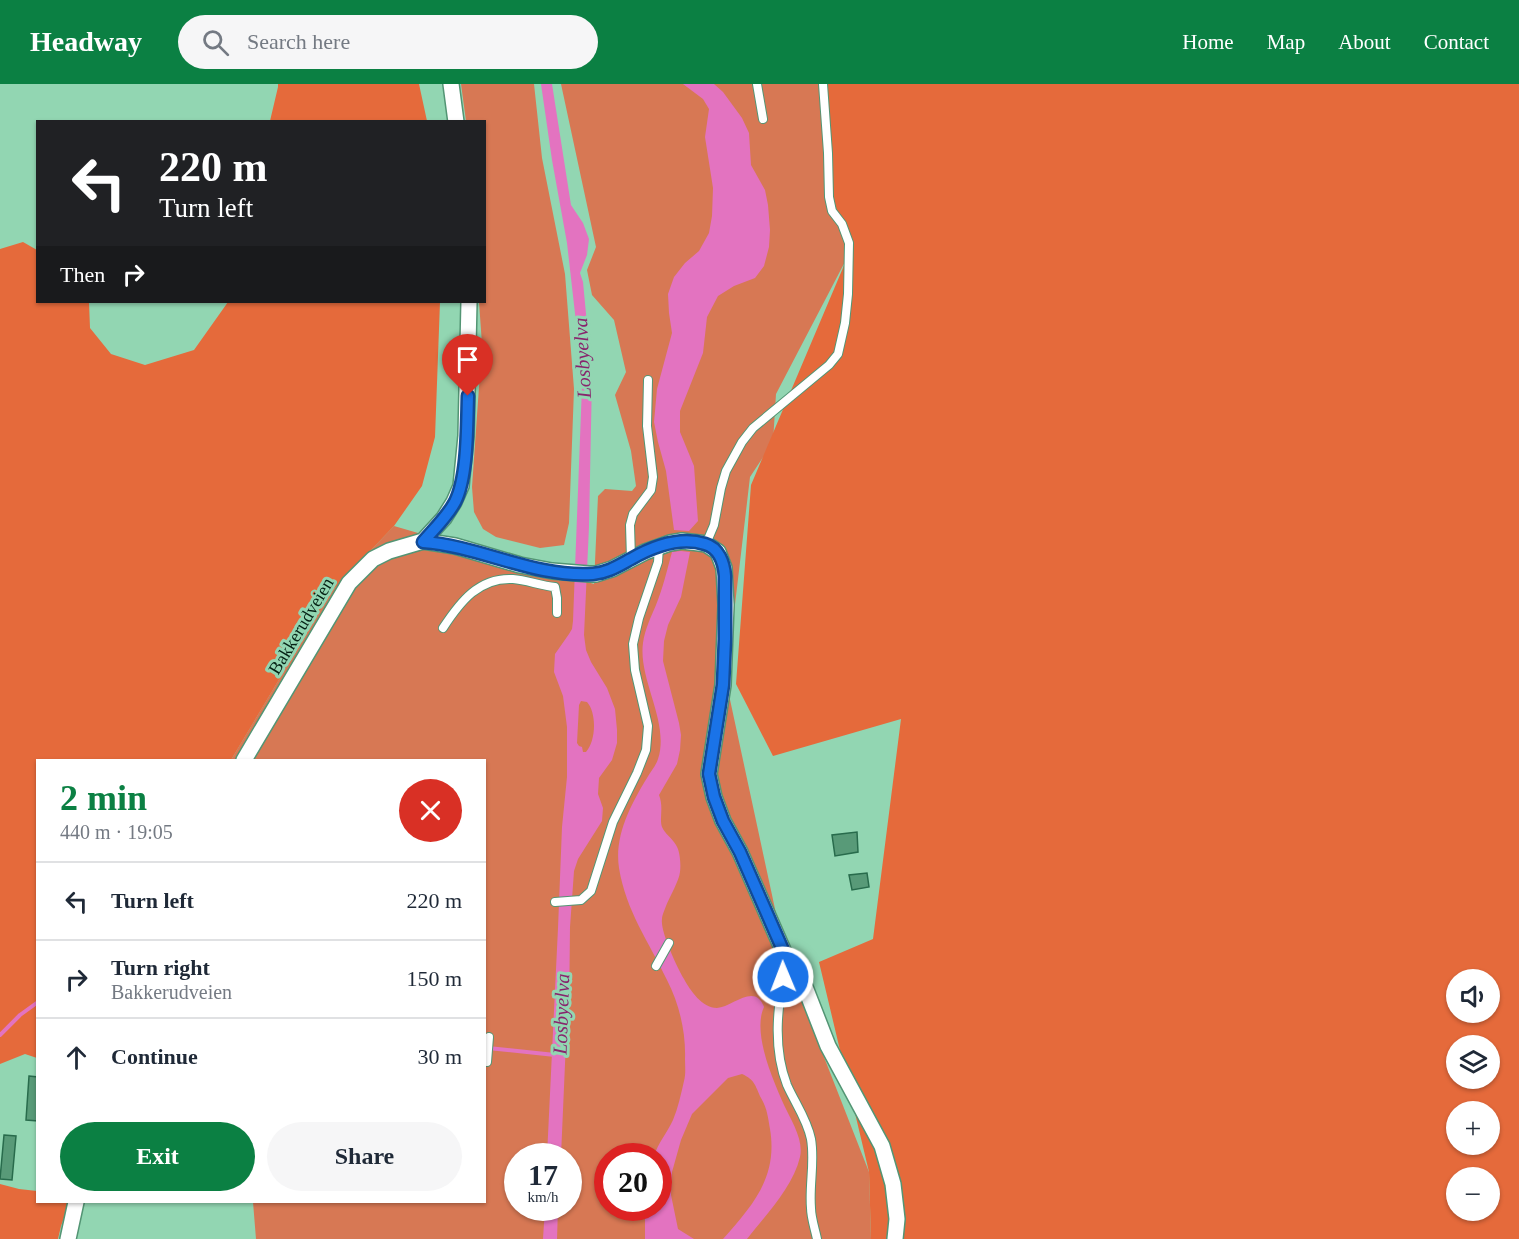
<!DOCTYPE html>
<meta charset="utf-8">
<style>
:root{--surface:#fff;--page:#f6f6f7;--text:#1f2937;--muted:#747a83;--line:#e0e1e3;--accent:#0b8043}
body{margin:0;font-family:"Times New Roman",serif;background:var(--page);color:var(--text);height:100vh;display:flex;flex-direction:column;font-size:22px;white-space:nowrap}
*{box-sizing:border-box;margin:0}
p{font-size:20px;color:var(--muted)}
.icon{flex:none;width:33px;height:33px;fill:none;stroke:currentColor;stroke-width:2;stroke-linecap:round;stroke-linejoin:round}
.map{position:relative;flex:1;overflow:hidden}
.side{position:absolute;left:36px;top:675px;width:450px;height:444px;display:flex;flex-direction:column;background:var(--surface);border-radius:0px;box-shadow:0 2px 4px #0004}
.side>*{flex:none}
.banner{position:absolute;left:36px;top:36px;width:450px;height:183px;border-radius:0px;box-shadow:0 2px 4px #0004;background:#202124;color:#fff;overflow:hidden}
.fabs{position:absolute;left:1446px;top:885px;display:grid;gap:12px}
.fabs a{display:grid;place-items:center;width:54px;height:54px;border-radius:50%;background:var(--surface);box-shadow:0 2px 4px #0004;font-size:30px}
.speed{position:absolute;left:504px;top:1059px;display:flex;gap:12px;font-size:30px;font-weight:700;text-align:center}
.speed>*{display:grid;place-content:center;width:78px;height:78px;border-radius:50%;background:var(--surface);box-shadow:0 2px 4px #0004;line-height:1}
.speed small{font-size:15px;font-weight:400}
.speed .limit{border:9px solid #d22;background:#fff;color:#111}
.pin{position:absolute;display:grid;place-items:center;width:51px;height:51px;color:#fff;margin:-62px -26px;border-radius:50% 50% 50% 0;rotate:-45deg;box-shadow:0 0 6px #0007}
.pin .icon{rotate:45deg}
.me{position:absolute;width:66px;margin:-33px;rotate:359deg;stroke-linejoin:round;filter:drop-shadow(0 0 4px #0008)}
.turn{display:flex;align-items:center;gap:21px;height:126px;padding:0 24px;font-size:27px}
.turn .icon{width:78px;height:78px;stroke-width:2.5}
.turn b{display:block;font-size:42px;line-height:51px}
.then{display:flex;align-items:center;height:57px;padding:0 24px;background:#0003;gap:12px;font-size:22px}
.round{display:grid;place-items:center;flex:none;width:63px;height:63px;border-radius:32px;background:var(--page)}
.overview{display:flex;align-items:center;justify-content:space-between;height:102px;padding:0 24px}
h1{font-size:36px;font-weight:800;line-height:45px;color:var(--accent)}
.button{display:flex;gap:12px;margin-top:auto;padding:12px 24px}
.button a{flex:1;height:69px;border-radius:36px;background:var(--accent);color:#fff;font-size:24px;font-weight:800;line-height:69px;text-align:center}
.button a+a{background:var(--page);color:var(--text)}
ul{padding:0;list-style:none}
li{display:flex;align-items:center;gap:18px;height:78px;padding:0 24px;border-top:2px solid var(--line)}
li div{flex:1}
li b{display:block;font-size:22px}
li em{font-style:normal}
header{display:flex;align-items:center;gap:36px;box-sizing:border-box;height:84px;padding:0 30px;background:var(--accent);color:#fff}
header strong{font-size:28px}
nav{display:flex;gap:33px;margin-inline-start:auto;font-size:21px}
.search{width:420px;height:54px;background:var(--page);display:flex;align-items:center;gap:15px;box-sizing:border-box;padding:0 21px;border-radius:33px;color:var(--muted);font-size:22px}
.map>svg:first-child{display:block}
.green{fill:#d77854;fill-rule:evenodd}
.forest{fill:#e56a3b;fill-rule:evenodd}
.water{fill:#e373c0;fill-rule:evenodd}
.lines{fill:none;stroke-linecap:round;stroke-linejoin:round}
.stream{stroke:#e373c0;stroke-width:4}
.building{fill:#589a78;stroke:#286b4c;stroke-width:1.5}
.lane-casing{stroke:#539574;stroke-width:10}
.street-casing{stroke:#539574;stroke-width:18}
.lane{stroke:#fff;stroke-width:8}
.street{stroke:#fff;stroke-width:15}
.route-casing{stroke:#114b97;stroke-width:15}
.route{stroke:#1a73e8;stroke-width:10}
.labels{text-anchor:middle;stroke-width:6;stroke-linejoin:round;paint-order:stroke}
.street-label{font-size:18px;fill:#052114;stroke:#92d6b2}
.water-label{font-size:20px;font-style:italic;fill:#88246d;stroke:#92d6b2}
</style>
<header>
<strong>Headway</strong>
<div class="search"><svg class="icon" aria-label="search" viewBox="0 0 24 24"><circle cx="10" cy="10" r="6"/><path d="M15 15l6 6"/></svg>Search here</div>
<nav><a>Home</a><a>Map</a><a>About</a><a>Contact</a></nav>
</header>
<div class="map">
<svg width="1519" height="1155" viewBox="0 0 1519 1155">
<rect width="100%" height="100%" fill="#92d6b2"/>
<g class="green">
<path d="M461 0H534L542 74 565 190 574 305 569 439 564 461 540 464 496 453 483 445 474 428 472 403 482 260 479 218H484V38L466 37Z"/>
<path d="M561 0H826L831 104 848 172 776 310 773 358 750 393 726 597 786 876 869 1088 871 1155H256L253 1118H484V676H231L332 507 394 442 594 500 598 412 605 405 632 407 636 402 631 367 615 311 626 288 614 236 592 211 587 186 596 163ZM518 1072H568V1124H518ZM608 1072H658V1124H608Z"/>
</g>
<g class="forest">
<path d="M278 0H419L427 37H270L278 3Z"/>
<path d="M826 0H1519V1155H871L869 1088 819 878 873 855 901 635 773 672 736 600 751 401 848 172 831 104ZM1456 896H1490V928H1456ZM1456 962H1490V994H1456ZM1456 1028H1490V1060H1456ZM1456 1094H1490V1126H1456Z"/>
<path d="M23 158 37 166 38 218H89L90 244 111 270 145 281 194 266 228 218H440L435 353 422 402 394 442 332 507 231 676H38L37 974 25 970 0 980V165Z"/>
<path d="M0 1100 19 1105 37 1107 38 1118H70L61 1142 58 1155H0Z"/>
</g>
<g class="water">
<path d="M541 0H552L571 121 583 139 589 155 587 171 580 189 583 198 592 293 589 443 584 551 586 566 591 578 607 604 615 625 617 646V659L612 676 599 694 598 710 603 724 602 737 578 775 574 787 570 843 569 932 566 957 561 1072H547L558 844 562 743 567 693V643L563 612 554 588 555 570 569 550 572 545 573 537 582 302 581 282 567 159 552 76ZM581 617 587 618C597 629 596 657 586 668H583L582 663 579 662 577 659 579 621Z"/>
<path d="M683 0H714L723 8 742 34 749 49 751 81 765 106 768 121 770 146 769 163 764 182 755 194 734 202 718 212 707 233 703 269 680 327V348L694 382 698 437 689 447 674 446 666 387 658 358 654 338 657 305 672 249 669 229 668 210 674 193 685 179 699 167 709 149 712 132 713 104 705 53 709 25 703 15Z"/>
<path d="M681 467 690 468 681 513 668 541 664 557 663 577 679 639 681 651 680 666 677 680 659 711C664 724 659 734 662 743 665 750 672 754 676 761 680 767 681 780 680 788 679 797 670 812 666 822 665 825 662 831 662 835 660 847 677 883 684 895 690 906 702 924 717 924 732 923 755 898 764 923 752 949 773 996 784 1021 791 1036 804 1056 800 1073 793 1103 765 1132 747 1155H723C753 1121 778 1093 770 1045 768 1033 767 1024 761 1014 755 1001 755 996 742 990L728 994 692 1030 681 1056 672 1088 671 1111 678 1145 694 1155H645V1124H658V1072H654C658 1059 667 1049 673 1036 678 1024 681 1010 684 997 686 990 685 982 685 975 686 948 679 919 667 896 649 858 626 827 619 784 614 752 631 720 647 694 650 688 656 682 658 675 670 638 638 596 643 559 645 545 651 533 656 521 663 504 667 486 672 468Z"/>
<path d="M545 1124H558L557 1155H543Z"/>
</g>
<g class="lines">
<g class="stream">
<path d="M0 951 20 931 38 918"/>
<path d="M488 964 555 971"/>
</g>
</g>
<g class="building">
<path d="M857 748 858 768 835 772 832 751Z"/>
<path d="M867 789 869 803 852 806 849 791Z"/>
<path d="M29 992 38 993V1037L26 1036Z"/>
<path d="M4 1051 16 1052 12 1096 0 1095Z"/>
</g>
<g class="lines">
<defs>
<g id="lane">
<path d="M757 0 763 35"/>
<path d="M706 460 714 441 721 404 726 387 742 358 753 344 829 281 838 270 845 239 848 210 849 159 842 140 832 127 829 113 828 69 823 0"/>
<path d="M631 475 630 441 633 430 651 406 653 393 647 342 648 296"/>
<path d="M443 544C460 518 479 493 513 495 527 496 541 502 555 503L557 514V529"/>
<path d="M555 818 581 816 591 807 613 738 637 689 646 666 648 642 635 586 633 560 639 534 658 478 659 463"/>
<path d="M786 874C779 916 771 960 787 1001 795 1019 807 1035 811 1055 815 1078 809 1101 811 1124 811 1134 815 1145 817 1155"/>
<path d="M656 882 669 859"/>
<path d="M487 978 489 953"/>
</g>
<g id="street">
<path d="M451 0 456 38"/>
<path d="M423 457 455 462 520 481 552 487 589 490H596L612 485 645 468 670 459 682 457 699 459 706 460 718 468 724 484 726 521 723 601 709 690 714 713 723 737 740 768 786 873 798 890 805 903 828 962 882 1062 893 1100 897 1135 895 1155"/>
<path d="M244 676 349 499 373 475 389 467 423 457 444 434 454 418 461 402 466 352 469 218"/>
<path d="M68 1155 76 1118"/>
</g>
</defs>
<use href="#lane" class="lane-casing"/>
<use href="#street" class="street-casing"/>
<use href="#lane" class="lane"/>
<use href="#street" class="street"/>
</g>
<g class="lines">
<defs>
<path id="route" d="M468 312C467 341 468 392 455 418 447 433 434 445 423 458 480 462 534 494 593 490 607 489 618 482 631 475 652 463 679 452 705 460 719 464 724 479 725 492V555L723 601 709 690 714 713 723 737 740 768 786 873 783 893"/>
</defs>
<use href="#route" class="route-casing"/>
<use href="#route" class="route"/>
</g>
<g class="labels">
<g class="street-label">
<text transform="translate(301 542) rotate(-59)" y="6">Bakkerudveien</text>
</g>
<g class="water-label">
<text transform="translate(582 274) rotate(-93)" y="7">Losbyelva</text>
<text transform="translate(561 930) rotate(-88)" y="7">Losbyelva</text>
</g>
</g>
</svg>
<div class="fabs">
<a><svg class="icon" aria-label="sound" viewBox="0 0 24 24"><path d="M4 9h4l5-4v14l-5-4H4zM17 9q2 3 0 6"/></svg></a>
<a><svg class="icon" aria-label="layers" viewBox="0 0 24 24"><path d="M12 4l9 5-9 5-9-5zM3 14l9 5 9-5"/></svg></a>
<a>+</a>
<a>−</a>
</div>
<div class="speed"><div>17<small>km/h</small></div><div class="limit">20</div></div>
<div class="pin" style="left:468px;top:312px;background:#d93025"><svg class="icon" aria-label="arrive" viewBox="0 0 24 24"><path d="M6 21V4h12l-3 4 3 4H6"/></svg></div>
<svg class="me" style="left:783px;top:893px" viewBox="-20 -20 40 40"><circle r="17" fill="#1a73e8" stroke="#fff" stroke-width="3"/><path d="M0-11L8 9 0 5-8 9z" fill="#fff"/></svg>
<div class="banner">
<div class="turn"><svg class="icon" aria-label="left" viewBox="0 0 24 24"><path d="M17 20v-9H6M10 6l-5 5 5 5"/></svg><div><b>220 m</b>Turn left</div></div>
<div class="then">Then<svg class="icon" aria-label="right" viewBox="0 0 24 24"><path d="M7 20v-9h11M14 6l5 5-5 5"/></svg></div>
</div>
<section class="side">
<div class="overview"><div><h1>2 min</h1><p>440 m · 19:05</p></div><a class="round" style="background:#d93025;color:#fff"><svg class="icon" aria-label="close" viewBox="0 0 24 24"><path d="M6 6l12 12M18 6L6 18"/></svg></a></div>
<ul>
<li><svg class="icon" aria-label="left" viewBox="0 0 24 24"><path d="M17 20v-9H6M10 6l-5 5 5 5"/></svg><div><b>Turn left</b></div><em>220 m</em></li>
<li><svg class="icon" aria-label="right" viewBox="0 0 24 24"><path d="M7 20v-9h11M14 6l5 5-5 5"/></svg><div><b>Turn right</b><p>Bakkerudveien</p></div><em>150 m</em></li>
<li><svg class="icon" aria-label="ahead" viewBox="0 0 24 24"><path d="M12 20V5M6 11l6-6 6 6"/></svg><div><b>Continue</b></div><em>30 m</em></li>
</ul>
<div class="button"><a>Exit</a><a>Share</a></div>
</section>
</div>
